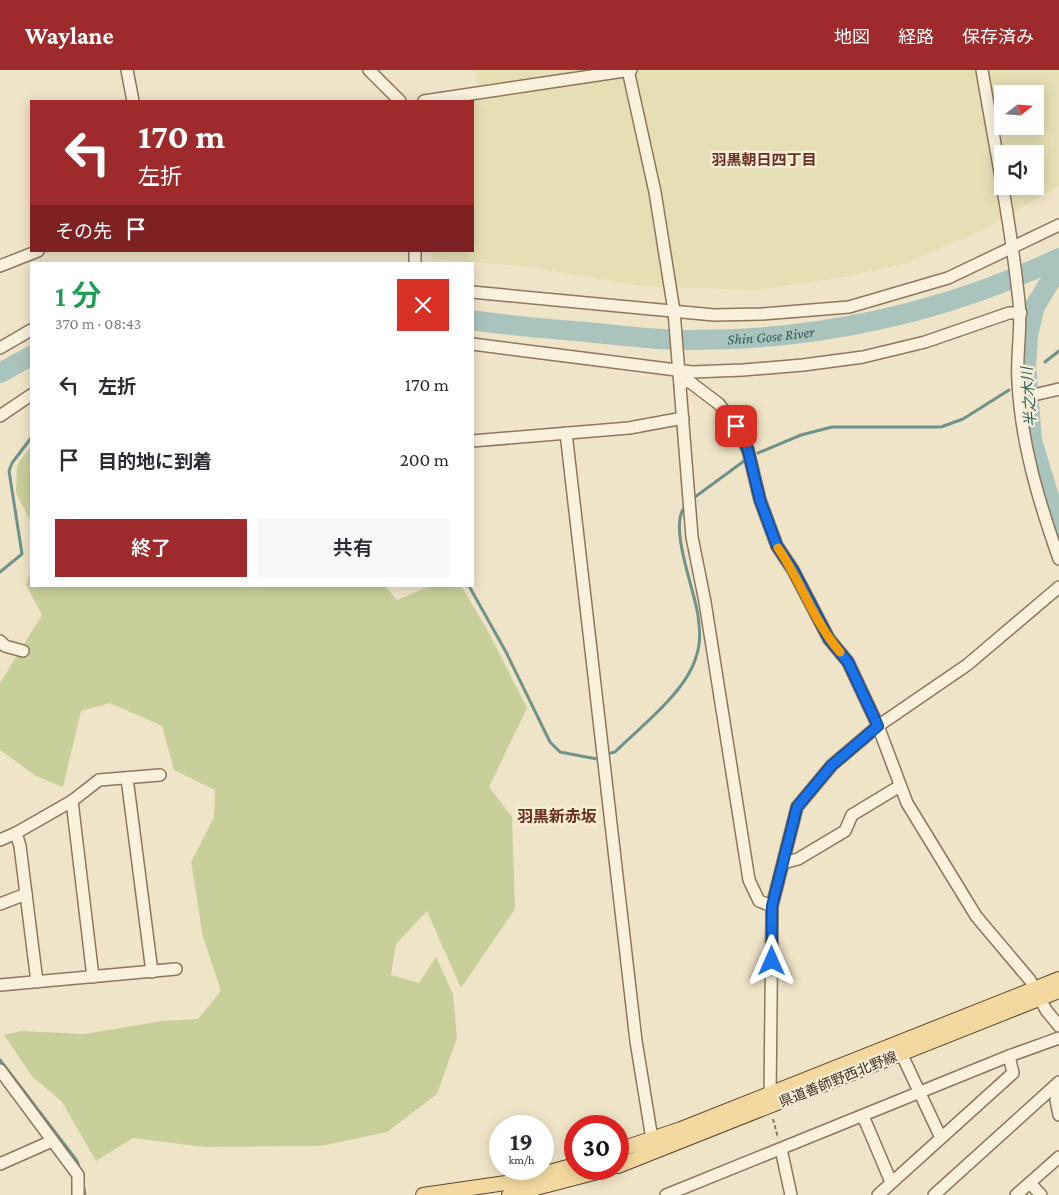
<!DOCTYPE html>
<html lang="ja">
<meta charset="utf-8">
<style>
:root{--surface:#fff;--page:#f7f7f7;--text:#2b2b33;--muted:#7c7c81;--accent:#9e2a2b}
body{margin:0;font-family:"Crimson Pro","Noto Sans JP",serif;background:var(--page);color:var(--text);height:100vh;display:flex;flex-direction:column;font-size:19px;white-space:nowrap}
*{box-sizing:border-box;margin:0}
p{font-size:16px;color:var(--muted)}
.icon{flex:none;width:28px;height:28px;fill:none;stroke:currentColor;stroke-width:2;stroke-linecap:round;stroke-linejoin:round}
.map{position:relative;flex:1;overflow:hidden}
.details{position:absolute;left:30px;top:192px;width:444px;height:325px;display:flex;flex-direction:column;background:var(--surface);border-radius:0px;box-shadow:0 2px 12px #0003}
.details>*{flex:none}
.hud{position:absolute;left:30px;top:30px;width:444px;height:152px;border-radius:0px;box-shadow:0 2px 12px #0003;background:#9e2a2b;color:#fff;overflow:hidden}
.needle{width:32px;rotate:73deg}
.tools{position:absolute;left:994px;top:15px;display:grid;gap:10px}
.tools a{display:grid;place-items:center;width:50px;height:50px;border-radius:0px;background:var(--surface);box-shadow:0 2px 12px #0003;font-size:25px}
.speed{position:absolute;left:489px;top:1045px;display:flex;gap:10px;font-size:25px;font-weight:700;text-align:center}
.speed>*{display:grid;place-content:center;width:65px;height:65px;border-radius:50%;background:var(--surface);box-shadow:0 2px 12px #0003;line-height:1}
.speed small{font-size:12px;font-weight:400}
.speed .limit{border:8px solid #d22;background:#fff;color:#111}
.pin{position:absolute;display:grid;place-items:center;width:42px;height:42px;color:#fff;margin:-21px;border-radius:10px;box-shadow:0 2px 8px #0006}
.me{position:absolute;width:55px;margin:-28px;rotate:0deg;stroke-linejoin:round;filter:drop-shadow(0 0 4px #0008)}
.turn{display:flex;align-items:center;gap:18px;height:105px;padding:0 25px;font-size:22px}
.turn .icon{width:65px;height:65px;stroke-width:2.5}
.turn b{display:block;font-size:35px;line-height:42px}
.then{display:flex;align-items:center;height:48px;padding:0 25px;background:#0003;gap:10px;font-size:19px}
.round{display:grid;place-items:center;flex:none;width:52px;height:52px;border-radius:0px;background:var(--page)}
.overview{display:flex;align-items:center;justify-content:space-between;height:85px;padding:0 25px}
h1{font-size:30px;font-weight:600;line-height:38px;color:#1e9e55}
.button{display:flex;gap:10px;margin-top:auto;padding:10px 25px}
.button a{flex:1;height:58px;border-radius:0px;background:var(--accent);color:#fff;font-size:20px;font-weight:600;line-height:58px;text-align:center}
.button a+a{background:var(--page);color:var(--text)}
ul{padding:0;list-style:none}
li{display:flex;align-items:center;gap:15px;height:75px;padding:0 25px}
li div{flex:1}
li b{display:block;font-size:19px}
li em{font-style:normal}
header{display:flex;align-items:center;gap:30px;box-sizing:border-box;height:70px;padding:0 25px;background:var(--accent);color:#fff}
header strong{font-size:24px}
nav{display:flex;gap:28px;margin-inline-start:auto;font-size:18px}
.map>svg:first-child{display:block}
.farmland{fill:#e6deb5;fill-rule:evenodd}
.green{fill:#c9cf9b}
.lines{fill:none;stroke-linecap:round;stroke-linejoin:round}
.stream{stroke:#6f938a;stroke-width:3}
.river{stroke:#a9c4bc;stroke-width:20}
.minor-casing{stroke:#8d765c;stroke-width:14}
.major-casing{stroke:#5b4430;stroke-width:16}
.path{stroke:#8d765c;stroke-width:2;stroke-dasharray:4 2.5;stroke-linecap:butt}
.minor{stroke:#faf1dc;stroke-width:11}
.major{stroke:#f3d9a0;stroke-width:14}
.route-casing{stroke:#114b97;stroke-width:12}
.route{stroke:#1a73e8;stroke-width:9}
.slow{stroke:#f59e0b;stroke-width:9}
.labels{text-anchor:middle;stroke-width:4.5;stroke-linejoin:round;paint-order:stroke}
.street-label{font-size:14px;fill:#3d2e20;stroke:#f7eed8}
.neighbourhood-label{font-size:15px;font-weight:bold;fill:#6b2e1e;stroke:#f7eed8}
.water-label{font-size:15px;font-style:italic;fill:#2f5d5a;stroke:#f7eed8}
.quarter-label{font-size:16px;font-weight:bold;fill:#6b2e1e;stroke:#f7eed8}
</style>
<header>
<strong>Waylane</strong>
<nav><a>地図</a><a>経路</a><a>保存済み</a></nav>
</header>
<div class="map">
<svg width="1059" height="1125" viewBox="0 0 1059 1125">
<rect width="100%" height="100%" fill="#f0e4c8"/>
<path class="farmland" d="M475 0H1059V115L985 159 903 194 844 207 757 220 641 216 523 196 433 189 431 181H472L473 31 480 30ZM1002 24H1035V56H1002ZM1002 84H1035V116H1002Z"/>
<g class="green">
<path d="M31 376V452L16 423 17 395Z"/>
<path d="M31 499V516H385L397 530 430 516H461L487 559 527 638 489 717 512 747 515 839 461 918 427 841 396 874 391 905 419 913 436 887 453 924 457 968 437 1024 387 1062 321 1076 204 1077 133 1068 96 1091 62 1032 32 1006 4 965 21 961 84 964 162 951 198 949 221 921 203 867 191 792 214 747 215 720 174 700 162 656 110 633 81 641 63 717 36 706 0 680V613L42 545 26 515Z"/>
</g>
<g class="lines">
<g class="stream">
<path d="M1045 292 1059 281"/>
<path d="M758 383 801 365 832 357H941L963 349 1009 320"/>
<path d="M695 427 744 391"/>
<path d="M0 502 22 484 9 401 12 393 31 368"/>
<path d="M469 516 506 582 550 672 560 682 597 689"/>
<path d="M611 683 615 682C641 656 686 622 696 587 701 573 700 560 698 546 695 521 669 458 684 438"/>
<path d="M0 990 77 1091 80 1100"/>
<path d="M82 1106 85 1125"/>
</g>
<g class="river">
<path d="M1059 197 1035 236 1028 265 1026 295 1032 370 1059 460"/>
<path id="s1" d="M472 250C510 256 548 259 586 262 617 265 649 269 680 270 809 272 943 244 1059 188"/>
<path d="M0 303 31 286"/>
</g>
<defs>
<g id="minor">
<path d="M127 0 133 31"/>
<path d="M369 0 400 31"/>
<path d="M628 0 655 122 674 241 692 467 705 532 749 810 759 831 772 836"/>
<path d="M982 0C995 77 1011 154 1019 232 1022 259 1016 286 1018 312 1021 373 1039 432 1059 489"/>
<path d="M424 31 631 0"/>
<path d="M415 181V194"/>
<path d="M0 196 38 181"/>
<path d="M472 222 714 245 762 244 849 237 948 208 1059 155"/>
<path d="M472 274 692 302 743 300 803 295 863 287 925 272 1009 243H1021"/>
<path d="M0 278 31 260"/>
<path d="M680 312H690L719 334 736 356 748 380 760 430 777 476 793 500 829 569 848 592 878 656 907 733 976 846 1030 910 1046 940 1059 956"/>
<path d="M1038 324 1059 319"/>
<path d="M0 346 31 325"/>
<path d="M566 363 636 971 652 1069"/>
<path d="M472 371 629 358 683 348"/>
<path d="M0 571 5 576 23 581"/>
<path d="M127 708 152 902"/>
<path d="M72 731 93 907"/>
<path d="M16 763 20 776 37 912"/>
<path d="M0 770 16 763 72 731 99 710 160 705"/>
<path d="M783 793 798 789 845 761 852 745 900 716"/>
<path d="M0 834 26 824"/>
<path d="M0 915 176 899"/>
<path d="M901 983 941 1068"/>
<path d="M0 1000 78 1105V1125"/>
<path d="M1059 1018 1056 1030 1059 1045"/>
<path d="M770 1030 772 836 797 737 832 695 878 656 967 595 1059 517"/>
<path d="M863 1046 891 1112"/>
<path d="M781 1079 791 1125"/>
<path d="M0 1094 52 1071"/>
<path d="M1030 1113 1041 1125"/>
<path d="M666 1125 1009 986 1059 968"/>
<path d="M878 1125 1013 1003 1009 986"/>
<path d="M934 1125 1059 1012"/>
<path d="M1016 1125 1059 1087"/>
</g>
<g id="major">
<path d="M618 1080 681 1059 1059 909"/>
<path d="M618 1096 1059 921"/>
<path d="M423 1125 513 1112 575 1095"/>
<path d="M509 1125 609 1099"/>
</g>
</defs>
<use href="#minor" class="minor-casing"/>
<use href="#major" class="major-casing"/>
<path class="path" d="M773 1049 778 1068"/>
<use href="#minor" class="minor"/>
<use href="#major" class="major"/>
</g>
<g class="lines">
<defs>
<path id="route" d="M736 356 748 380 760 430 777 476 793 500 829 569 848 592 878 656 832 695 797 737 772 836V891"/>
</defs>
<use href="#route" class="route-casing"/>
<use href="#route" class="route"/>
<path class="slow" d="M778 478C801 511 814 552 840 582"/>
</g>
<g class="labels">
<g class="street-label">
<text transform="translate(838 1009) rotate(-22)" y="5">県道善師野西北野線</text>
</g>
<g class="neighbourhood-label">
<text x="764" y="95">羽黒朝日四丁目</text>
</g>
<g class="water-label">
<text dy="5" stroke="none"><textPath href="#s1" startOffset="300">Shin Gose River</textPath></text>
<text transform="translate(1029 327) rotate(-94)" y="5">半之木川</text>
</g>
<g class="quarter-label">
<text x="557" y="752">羽黒新赤坂</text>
</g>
</g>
</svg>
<div class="tools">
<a><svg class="needle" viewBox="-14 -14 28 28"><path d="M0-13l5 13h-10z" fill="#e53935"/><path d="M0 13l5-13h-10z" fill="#7c7c81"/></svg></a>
<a><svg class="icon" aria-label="sound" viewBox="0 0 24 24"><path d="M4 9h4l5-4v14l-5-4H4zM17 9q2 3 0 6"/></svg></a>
</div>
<div class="speed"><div>19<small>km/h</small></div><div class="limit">30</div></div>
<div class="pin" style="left:736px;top:356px;background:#d93025"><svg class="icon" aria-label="arrive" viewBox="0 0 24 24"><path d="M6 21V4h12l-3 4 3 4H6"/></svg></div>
<svg class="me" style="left:772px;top:891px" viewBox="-20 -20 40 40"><path d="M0-17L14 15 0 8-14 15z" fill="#1a73e8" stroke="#fff" stroke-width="4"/></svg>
<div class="hud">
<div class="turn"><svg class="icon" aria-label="left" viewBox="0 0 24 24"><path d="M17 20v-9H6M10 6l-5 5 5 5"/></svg><div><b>170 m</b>左折</div></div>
<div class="then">その先<svg class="icon" aria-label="arrive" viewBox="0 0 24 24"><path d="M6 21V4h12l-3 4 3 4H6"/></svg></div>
</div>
<section class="details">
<div class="overview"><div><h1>1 分</h1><p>370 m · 08:43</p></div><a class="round" style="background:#d93025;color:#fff"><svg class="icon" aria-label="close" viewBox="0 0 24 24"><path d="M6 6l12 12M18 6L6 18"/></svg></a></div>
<ul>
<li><svg class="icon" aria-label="left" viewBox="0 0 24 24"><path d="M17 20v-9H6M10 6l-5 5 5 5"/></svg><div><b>左折</b></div><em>170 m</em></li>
<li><svg class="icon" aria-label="arrive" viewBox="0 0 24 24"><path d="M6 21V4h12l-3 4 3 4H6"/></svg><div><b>目的地に到着</b></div><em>200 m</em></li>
</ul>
<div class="button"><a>終了</a><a>共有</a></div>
</section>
</div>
